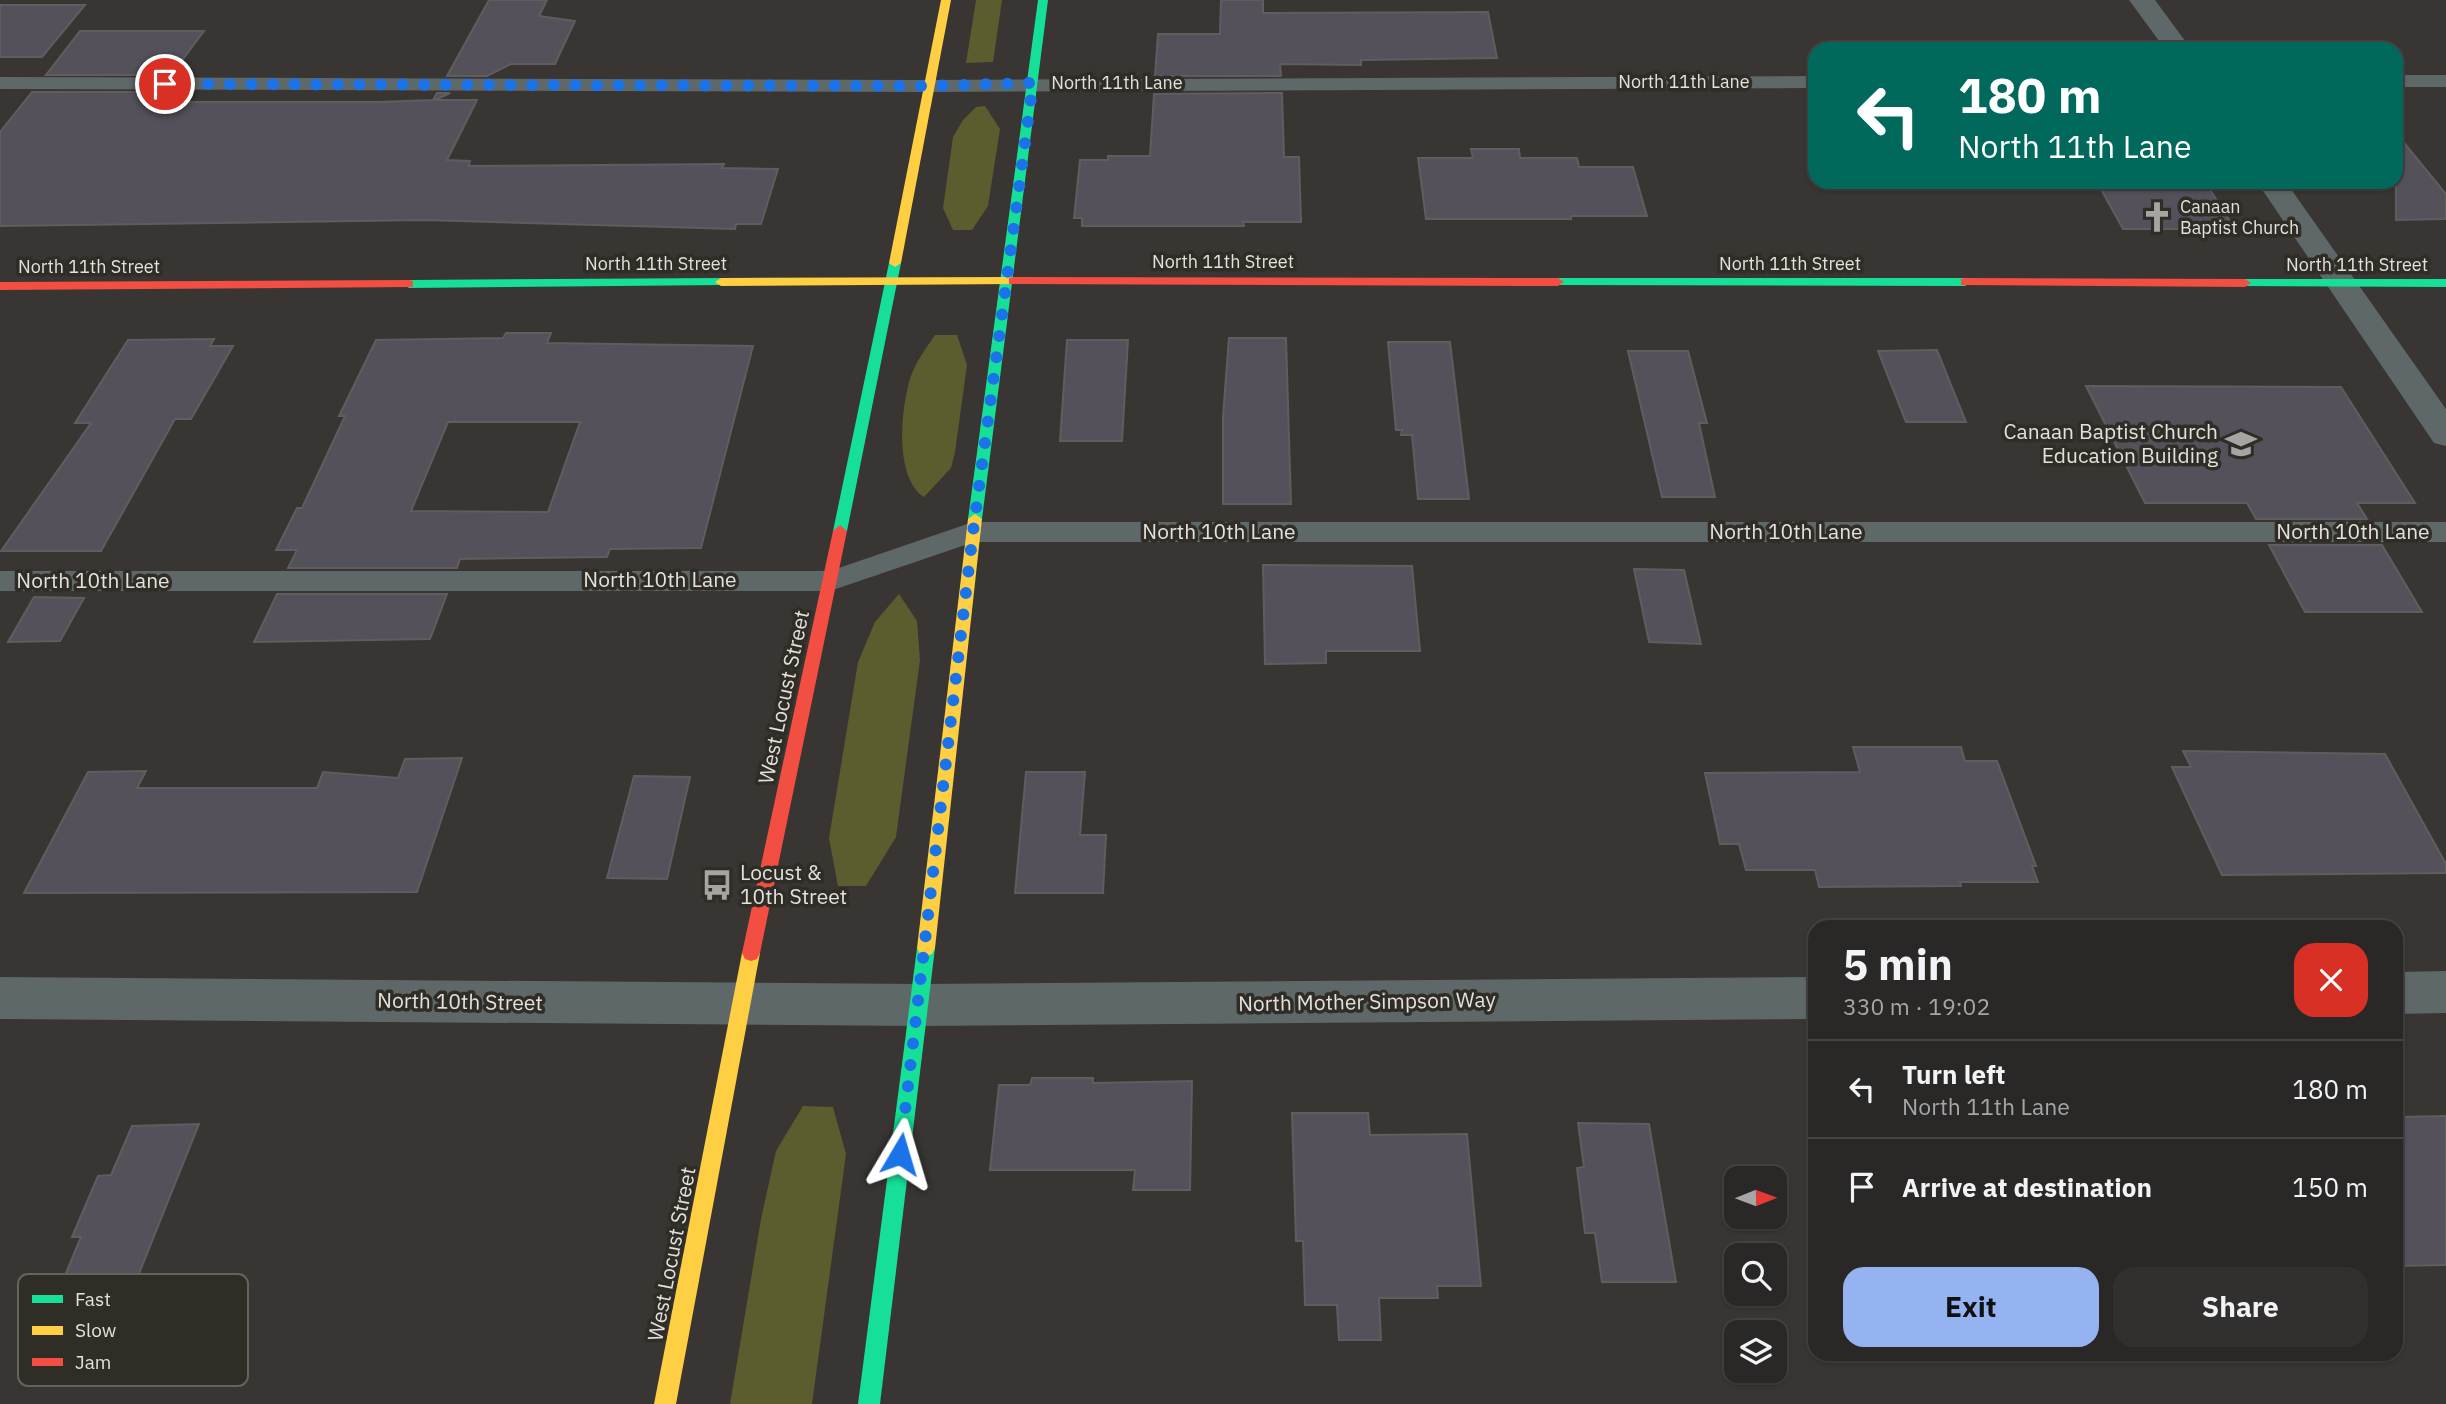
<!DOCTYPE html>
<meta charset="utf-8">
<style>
:root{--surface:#2a2826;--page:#32302e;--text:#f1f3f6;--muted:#a5a6a7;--line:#464443;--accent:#95b2f1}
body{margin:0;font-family:"IBM Plex Sans",sans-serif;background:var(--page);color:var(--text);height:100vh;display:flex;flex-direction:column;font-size:26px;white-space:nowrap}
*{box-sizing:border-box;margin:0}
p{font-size:23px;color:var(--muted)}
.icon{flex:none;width:38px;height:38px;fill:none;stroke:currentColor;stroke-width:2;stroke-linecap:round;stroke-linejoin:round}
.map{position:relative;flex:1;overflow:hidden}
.details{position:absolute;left:1808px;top:920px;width:595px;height:441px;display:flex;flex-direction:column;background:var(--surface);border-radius:21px;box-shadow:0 2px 5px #0004,0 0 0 2px var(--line)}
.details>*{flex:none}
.banner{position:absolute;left:1808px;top:42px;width:595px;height:147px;border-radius:21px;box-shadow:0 2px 5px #0004,0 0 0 2px var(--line);background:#00695c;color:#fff;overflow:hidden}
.needle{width:46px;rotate:89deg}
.tools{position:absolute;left:1724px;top:1166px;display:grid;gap:14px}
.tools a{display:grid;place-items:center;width:63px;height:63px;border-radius:14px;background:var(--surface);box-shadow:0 2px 5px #0004,0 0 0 2px var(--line);font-size:35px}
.pin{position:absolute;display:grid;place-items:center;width:60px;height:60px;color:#fff;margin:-30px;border:4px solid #fff;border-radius:50%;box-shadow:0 2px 7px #0007}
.me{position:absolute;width:77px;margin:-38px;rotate:7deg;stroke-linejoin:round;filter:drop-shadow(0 0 5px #0008)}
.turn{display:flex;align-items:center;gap:24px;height:147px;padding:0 35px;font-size:32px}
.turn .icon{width:91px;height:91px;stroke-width:2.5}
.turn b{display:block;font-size:49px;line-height:60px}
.round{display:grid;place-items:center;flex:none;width:74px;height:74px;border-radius:21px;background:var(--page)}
.headline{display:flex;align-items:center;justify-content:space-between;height:119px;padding:0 35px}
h1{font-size:42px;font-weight:700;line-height:52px}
.primary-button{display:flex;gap:14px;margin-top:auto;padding:14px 35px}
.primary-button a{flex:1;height:80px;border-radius:21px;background:var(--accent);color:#111;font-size:28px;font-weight:700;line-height:80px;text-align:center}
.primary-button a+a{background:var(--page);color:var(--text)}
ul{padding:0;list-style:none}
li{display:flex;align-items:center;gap:21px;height:98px;padding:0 35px;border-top:2px solid var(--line)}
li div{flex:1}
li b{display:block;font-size:26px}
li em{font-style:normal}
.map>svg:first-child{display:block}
.green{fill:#5b5d2e}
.building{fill:#55515a;stroke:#5f5d5d;stroke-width:2;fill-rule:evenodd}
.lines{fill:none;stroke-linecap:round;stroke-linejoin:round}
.lane{fill:#5e6868;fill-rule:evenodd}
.street{fill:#5e6868;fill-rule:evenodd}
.fast{fill:#16e098;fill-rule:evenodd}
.slow{fill:#ffcf43;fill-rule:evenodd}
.jam{fill:#f24e42;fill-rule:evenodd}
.route{stroke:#1a73e8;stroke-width:12;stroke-dasharray:0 21.6}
.labels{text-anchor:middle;stroke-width:7;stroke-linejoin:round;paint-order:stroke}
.far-street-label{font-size:18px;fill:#e3e1dd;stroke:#302c26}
.far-poi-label{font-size:18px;fill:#e3e1dd;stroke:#302c26;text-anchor:start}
.poi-label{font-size:21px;fill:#e3e1dd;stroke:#302c26;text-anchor:end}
.street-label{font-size:21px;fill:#e3e1dd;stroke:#302c26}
.key{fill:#302c26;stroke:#66625d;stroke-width:2}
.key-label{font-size:19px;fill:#e3e1dd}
</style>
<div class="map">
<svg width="2446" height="1404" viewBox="0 0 2446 1404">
<rect width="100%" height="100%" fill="#383532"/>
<g class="green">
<path d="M976 0H1002L993 62 966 63Z"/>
<path d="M985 106 1000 129 988 206 972 230H953L943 208 953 137 963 120 976 107Z"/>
<path d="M935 335H957L967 365 955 452 951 468 924 497C893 477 901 403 912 373 918 359 926 348 935 335Z"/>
<path d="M899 594 917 621 920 660 896 837 866 886H838L829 838 858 662 875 622Z"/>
<path d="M803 1106 833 1107 846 1154 812 1404H730L761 1219 776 1151Z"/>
</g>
<g class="building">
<path d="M489 0H547L539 16 575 21 555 64H511L487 76H447Z"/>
<path d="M1221 0H1263V13L1488 12 1497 58 1361 60V65L1280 64 1281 76H1155L1158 34H1220Z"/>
<path d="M0 5H85L42 57H0Z"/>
<path d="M80 31H204L171 75H46Z"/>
<path d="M32 92H158L151 102H378L433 100 437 93H450L435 100H477L447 160 470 161 469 166 724 164 722 168 778 169 761 224H736L735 229 424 220 0 226V132Z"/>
<path d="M1282 93 1284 157H1299L1301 222H1243L1244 226H1082V218H1074L1080 160H1108V156H1150L1154 94Z"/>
<path d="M2396 133 2446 194V219L2396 220Z"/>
<path d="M1471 149H1519L1520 158H1577L1579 167H1633L1647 216H1571V219H1426L1418 158H1473Z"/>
<path d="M2097 182H2205L2235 229H2123Z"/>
<path d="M506 333H551L547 343 753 346 701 548 610 549 607 557 460 559 457 568H288L297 550H276L297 508H302L345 416H339L376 340 503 338ZM448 422H580L548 512 411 511Z"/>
<path d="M1229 338H1286L1291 504H1223V416Z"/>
<path d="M214 339 210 346H233L191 419H175L101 551H1L91 423H75L128 340Z"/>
<path d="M1067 340H1128L1122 441H1060Z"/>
<path d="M1388 342H1450L1469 499H1418L1412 435H1401L1402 430H1396Z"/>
<path d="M1937 350 1966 422H1906L1878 351Z"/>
<path d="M1628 351H1688L1707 423H1699L1715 497H1662Z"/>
<path d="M2086 386 2341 387 2415 503H2357L2367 519H2256L2247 503H2145Z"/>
<path d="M2269 545H2382L2422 612H2305Z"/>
<path d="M1263 565 1412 566 1420 651H1326V663L1265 664Z"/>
<path d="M1634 569 1684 570 1701 644 1649 642Z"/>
<path d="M277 594H447L430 639 254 642Z"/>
<path d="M34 597 84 598 60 641 8 642Z"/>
<path d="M1853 747H1961L1965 761H1997L2036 866H2032L2038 882H1960L1961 886 1819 887 1815 870H1746L1739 844H1720L1705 773 1860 772Z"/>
<path d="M2183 751 2385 754 2446 864V873L2222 875 2172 767H2191Z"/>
<path d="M462 758 417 892 24 893 88 772 146 771 137 788H317L323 772 398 778 405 759Z"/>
<path d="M1026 772H1085L1080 835H1106L1103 893H1015Z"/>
<path d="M634 776 690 777 667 879 607 878Z"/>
<path d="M1032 1078H1093V1083L1192 1081 1190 1190H1133L1135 1170H990L999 1085H1030Z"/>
<path d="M1292 1113H1368L1370 1135 1467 1134 1481 1286H1437L1438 1298H1379L1381 1340H1339L1337 1305H1305L1303 1241H1296Z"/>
<path d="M2446 1116V1265L2396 1266V1117Z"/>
<path d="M1578 1123 1649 1124 1676 1282H1602L1595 1233H1585L1577 1168 1584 1167Z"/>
<path d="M199 1124 118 1326 43 1328 81 1237H72L98 1176 111 1175 132 1126Z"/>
</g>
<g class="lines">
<g class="lane">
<rect x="2396" y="75" width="50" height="12"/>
<path d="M1815 76V88L928 92 0 89V77L928 80Z"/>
<path d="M973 522H2446V542H974L830 591H0V571H830Z"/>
</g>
<g class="street">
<path d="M2129 0H2155L2191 49H2165Z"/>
<path d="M2257 182H2286L2446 409V446L2434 443Z"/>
<path d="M2446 971V1013L2396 1014V972Z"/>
<path d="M0 977 919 984 1815 977V1019L919 1026 0 1019Z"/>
</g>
<g class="fast">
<path d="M1038 0H1048L982 519 975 524 968 519Z"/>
<path d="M895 259 901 263 847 531 840 537 833 531 889 263Z"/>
<path d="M721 278 727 282 725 285 409 288 403 284 409 280Z"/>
<path d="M1558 278H1965L1971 282 1965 286 1554 285V279Z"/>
<path d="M2245 279H2446V287L2241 286 2239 283Z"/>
<path d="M926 940 932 942 935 948 880 1404H858L917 948 920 942Z"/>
</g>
<g class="slow">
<path d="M941 0H951L901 263 895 267 889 263Z"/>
<path d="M1013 277 1017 278V284L721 286 715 282 721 278Z"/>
<path d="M975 514 982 519 935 948 932 954 926 956 920 954 917 948 968 519Z"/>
<path d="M751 945 757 947 760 953 676 1404H654L742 953 745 947Z"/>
</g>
<g class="jam">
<path d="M1013 277 1558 278 1564 282 1558 286 1009 284V278Z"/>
<path d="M1965 278 2245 279 2251 283 2245 287 1961 285V279Z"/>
<path d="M409 280 413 281V287L0 290V282Z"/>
<path d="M840 525 847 531 760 953 757 959 751 961 745 959 742 953 833 531Z"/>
</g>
</g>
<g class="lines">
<path class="route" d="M165 84 928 86 1033 83 973 532 900 1154"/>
</g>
<defs>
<symbol id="church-bare" viewBox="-9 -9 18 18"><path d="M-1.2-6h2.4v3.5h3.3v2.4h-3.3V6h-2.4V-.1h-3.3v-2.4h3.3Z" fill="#a7a5a1" stroke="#302c26" stroke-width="2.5" paint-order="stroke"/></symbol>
<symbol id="school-bare" viewBox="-9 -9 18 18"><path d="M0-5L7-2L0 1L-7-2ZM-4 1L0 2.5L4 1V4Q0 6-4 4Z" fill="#a7a5a1" stroke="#302c26" stroke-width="2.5" paint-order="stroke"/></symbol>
<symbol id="bus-bare" viewBox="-9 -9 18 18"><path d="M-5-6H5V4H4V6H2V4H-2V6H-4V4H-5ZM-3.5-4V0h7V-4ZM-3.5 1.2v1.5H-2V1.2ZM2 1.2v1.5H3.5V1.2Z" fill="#a7a5a1" stroke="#302c26" stroke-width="2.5" paint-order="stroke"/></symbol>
</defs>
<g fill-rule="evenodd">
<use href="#church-bare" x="2135" y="195" width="44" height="44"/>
<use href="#school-bare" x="2219" y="422" width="44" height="44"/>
<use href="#bus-bare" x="695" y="863" width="44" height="44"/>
</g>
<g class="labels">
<g class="far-street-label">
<text x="1684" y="88">North 11th Lane</text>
<text x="1117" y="89">North 11th Lane</text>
<text x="1223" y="268">North 11th Street</text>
<text x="656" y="270">North 11th Street</text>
<text x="1790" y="270">North 11th Street</text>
<text x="2357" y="271">North 11th Street</text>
<text x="89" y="273">North 11th Street</text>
</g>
<g class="far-poi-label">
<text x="2180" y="213">Canaan<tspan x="2180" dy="21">Baptist Church</tspan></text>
</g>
<g class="poi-label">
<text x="2218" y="439">Canaan Baptist Church<tspan x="2218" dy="24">Education Building</tspan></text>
<text x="740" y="880" text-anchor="start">Locust &amp;<tspan x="740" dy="24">10th Street</tspan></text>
</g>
<g class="street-label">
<text x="1219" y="539">North 10th Lane</text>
<text x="1786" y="539">North 10th Lane</text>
<text x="2353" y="539">North 10th Lane</text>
<text x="660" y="587">North 10th Lane</text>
<text x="93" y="588">North 10th Lane</text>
<text transform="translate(784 697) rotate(-78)" y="7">West Locust Street</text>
<text transform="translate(460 1002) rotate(1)" y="7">North 10th Street</text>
<text transform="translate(1367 1002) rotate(-1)" y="7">North Mother Simpson Way</text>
<text transform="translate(672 1254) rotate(-79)" y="7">West Locust Street</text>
</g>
</g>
<rect x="18" y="1274" width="230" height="112" rx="10" class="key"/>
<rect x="32" y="1295" width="31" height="8" fill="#16e098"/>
<rect x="32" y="1326" width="31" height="9" fill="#ffcf43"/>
<rect x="32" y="1358" width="31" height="8" fill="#f24e42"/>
<g class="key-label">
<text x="75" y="1306">Fast</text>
<text x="75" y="1337">Slow</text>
<text x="75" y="1369">Jam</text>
</g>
</svg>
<div class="tools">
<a><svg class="needle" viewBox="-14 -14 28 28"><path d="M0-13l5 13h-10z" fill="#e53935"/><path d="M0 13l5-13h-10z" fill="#a5a6a7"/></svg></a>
<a><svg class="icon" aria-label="search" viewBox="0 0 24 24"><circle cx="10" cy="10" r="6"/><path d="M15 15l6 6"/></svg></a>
<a><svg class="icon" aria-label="layers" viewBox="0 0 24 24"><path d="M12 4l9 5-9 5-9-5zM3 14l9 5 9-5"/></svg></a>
</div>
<div class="pin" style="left:165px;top:84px;background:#d93025"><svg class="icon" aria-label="arrive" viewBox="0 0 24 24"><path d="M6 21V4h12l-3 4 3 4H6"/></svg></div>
<svg class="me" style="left:900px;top:1154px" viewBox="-20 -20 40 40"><path d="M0-17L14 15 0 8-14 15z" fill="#1a73e8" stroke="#fff" stroke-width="4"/></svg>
<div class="banner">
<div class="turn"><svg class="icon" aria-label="left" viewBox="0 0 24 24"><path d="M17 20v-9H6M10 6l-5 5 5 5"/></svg><div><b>180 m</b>North 11th Lane</div></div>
</div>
<section class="details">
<div class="headline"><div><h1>5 min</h1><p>330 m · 19:02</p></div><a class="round" style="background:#d93025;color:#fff"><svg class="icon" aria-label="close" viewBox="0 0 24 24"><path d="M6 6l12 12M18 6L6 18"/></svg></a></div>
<ul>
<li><svg class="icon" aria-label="left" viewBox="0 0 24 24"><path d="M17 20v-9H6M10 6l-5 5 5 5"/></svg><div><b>Turn left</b><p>North 11th Lane</p></div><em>180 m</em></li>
<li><svg class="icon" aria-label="arrive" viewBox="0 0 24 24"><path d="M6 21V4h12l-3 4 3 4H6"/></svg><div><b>Arrive at destination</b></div><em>150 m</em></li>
</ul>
<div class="primary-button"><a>Exit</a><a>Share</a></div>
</section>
</div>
